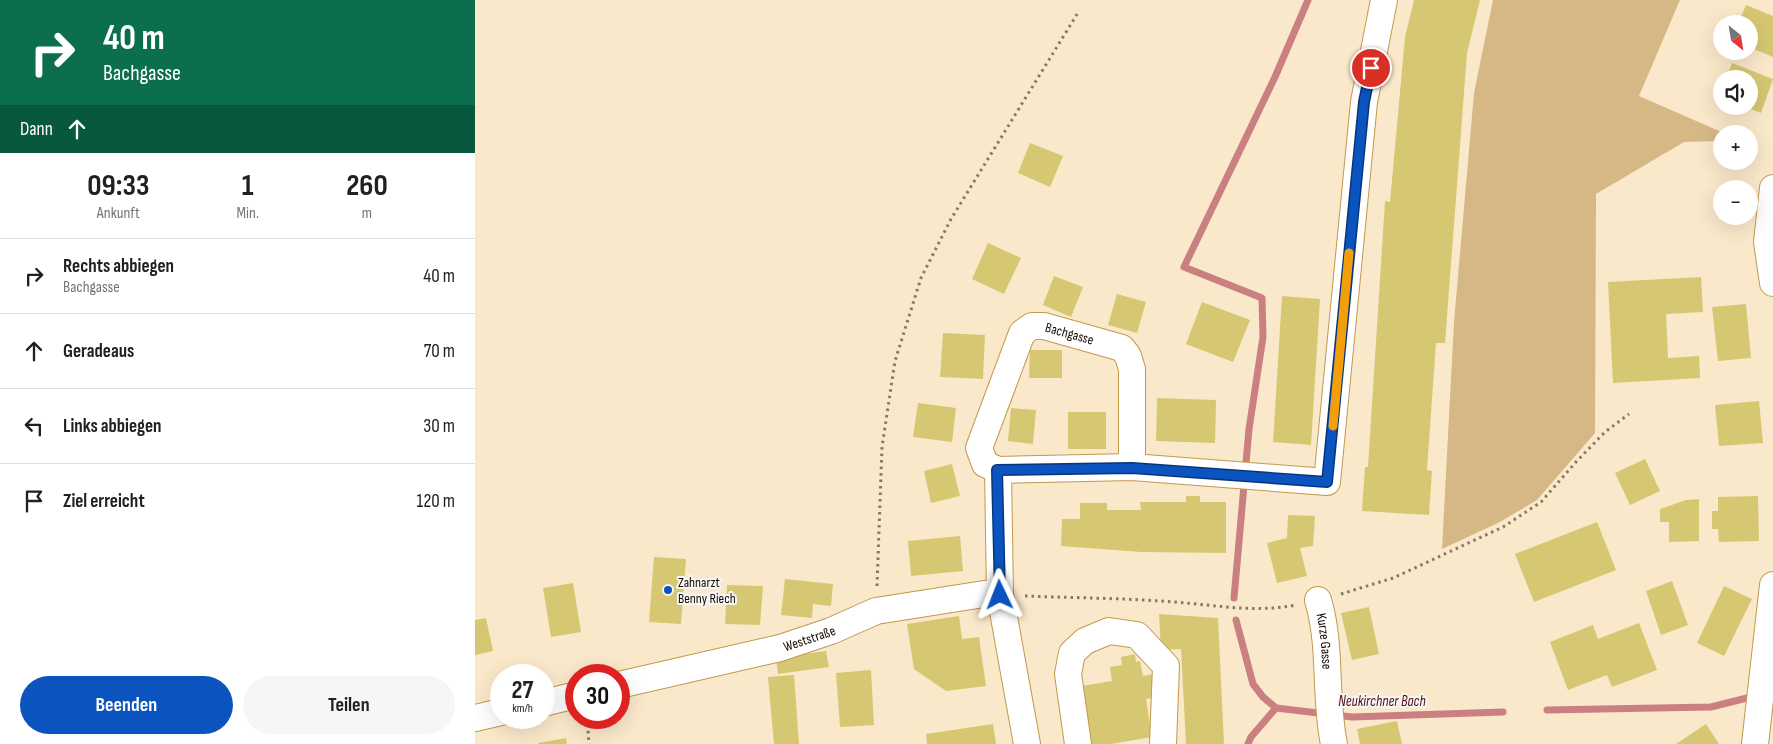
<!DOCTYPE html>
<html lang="de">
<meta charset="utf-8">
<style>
:root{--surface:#fff;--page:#f6f6f6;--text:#202124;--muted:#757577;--line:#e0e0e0;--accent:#0b53be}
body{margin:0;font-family:"Sofia Sans Condensed",sans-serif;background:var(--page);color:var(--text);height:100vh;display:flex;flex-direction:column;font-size:19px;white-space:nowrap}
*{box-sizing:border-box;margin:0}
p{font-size:16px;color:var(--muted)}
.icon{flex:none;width:28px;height:28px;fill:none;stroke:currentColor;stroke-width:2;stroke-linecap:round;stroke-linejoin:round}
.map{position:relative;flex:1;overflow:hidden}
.sheet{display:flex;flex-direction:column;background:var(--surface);width:475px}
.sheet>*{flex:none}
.banner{background:#0b6e4f;color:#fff;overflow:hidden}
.needle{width:32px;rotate:150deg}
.controls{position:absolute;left:1238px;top:15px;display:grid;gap:10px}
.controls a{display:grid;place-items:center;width:45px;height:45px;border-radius:50%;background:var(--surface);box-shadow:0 5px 20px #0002;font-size:25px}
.speed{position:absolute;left:15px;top:664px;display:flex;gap:10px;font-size:25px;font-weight:700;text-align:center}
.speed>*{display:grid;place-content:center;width:65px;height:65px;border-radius:50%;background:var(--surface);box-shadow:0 5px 20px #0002;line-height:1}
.speed small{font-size:12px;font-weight:400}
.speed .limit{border:8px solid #d22;background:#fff;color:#111}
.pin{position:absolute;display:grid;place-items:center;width:42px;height:42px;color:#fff;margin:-21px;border:2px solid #fff;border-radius:50%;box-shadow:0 1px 5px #0007}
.me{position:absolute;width:55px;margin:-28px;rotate:358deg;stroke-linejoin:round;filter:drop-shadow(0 0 4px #0008)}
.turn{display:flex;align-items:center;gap:18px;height:105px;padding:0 20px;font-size:22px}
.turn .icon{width:65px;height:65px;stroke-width:2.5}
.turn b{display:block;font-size:35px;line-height:42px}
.then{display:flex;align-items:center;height:48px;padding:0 20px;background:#0003;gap:10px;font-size:19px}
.eta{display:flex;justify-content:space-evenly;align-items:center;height:85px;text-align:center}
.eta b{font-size:30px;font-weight:700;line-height:35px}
.primary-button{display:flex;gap:10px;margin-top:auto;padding:10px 20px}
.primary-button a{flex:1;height:58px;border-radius:30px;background:var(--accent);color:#fff;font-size:20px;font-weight:700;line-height:58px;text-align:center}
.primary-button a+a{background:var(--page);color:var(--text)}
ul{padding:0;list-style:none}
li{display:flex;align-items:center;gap:15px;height:75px;padding:0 20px;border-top:1px solid var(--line)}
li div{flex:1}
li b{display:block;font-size:19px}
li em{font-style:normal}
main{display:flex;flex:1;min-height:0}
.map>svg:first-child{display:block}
.green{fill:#d6b886}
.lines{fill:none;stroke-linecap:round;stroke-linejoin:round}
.stream{stroke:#ca8080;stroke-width:7}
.building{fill:#d6c872}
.minor-casing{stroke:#c3984b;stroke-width:28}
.path{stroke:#877864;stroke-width:3;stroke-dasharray:2.5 4;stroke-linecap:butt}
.minor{stroke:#fff;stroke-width:26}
.route-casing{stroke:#07367c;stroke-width:12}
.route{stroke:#0b53be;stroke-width:9}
.slow{stroke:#f59e0b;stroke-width:9}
.poi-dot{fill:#0b53be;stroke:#f7f7f7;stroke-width:2}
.labels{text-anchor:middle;stroke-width:4;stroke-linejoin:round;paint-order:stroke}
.street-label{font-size:14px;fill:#160a00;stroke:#f7f7f7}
.poi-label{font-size:14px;fill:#160a00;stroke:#f7f7f7;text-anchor:start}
.water-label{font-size:15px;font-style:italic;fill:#520f17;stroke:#f7f7f7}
</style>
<main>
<section class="sheet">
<div class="banner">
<div class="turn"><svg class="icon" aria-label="right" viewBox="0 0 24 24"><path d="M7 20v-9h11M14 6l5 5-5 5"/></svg><div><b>40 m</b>Bachgasse</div></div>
<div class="then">Dann<svg class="icon" aria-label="ahead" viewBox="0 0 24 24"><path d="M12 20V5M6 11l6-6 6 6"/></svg></div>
</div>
<div class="eta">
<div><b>09:33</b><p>Ankunft</p></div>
<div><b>1</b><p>Min.</p></div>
<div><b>260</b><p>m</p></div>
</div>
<ul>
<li><svg class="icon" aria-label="right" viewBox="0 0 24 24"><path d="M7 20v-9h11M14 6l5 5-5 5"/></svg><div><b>Rechts abbiegen</b><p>Bachgasse</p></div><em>40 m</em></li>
<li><svg class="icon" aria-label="ahead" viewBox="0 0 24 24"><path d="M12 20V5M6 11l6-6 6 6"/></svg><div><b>Geradeaus</b></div><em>70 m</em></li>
<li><svg class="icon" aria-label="left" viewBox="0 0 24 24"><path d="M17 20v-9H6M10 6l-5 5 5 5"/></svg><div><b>Links abbiegen</b></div><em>30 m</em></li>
<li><svg class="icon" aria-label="arrive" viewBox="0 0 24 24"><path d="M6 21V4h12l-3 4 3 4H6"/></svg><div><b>Ziel erreicht</b></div><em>120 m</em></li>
</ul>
<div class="primary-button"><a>Beenden</a><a>Teilen</a></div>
</section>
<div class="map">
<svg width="1298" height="744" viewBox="0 0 1298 744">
<rect width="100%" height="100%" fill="#fae8ca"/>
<path class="green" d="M1018 0H1205L1164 96 1251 134H1246V141L1209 142 1121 194 1120 433 1062 500 1025 522 967 549 979 322 999 93Z"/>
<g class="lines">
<g class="stream">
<path d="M759 598 774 429 788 337 787 298 709 267 800 77 833 0"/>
<path d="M761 620 778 684 788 697 801 708"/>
<path d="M1072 710 1236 707 1280 696"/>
<path d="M773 744 776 737 801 708 877 717 1028 712"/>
</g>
</g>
<g class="building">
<path d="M939 0H1005L992 53 970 343H961L952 470 957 471 954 515 887 511 890 467H893L910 201 915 202 930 37Z"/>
<path d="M1271 5 1298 16V57L1274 47V24H1263Z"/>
<path d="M1257 63 1298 79 1286 113 1268 106H1274V79H1251Z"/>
<path d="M555 143 588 156 575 187 543 173Z"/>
<path d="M513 243 546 258 529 294 497 279Z"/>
<path d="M579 276 608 287 596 317 568 305Z"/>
<path d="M1226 277 1228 312 1191 314 1193 358 1224 356 1225 378 1138 383 1133 282Z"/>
<path d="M642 294 671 302 662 333 633 325Z"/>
<path d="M807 296 845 299 836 445 798 442Z"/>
<path d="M727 302 775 320 758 362 711 344Z"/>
<path d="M1271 304 1276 358 1243 361 1237 307Z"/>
<path d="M468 333 510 335 508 379 465 377Z"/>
<path d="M555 350H587V378H554Z"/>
<path d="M682 398 741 400 740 443 681 441Z"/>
<path d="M1284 401 1288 443 1244 446 1240 405Z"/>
<path d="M443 403 481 408 477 442 438 437Z"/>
<path d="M536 408 561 410 558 444 533 441Z"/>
<rect x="593" y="412" width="38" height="37"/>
<path d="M1170 459 1185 491 1155 505 1140 473Z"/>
<path d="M477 464 485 496 456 503 449 471Z"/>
<path d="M711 496H725V502H751V553L666 552 586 546 587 519H605V503H632V510H666L665 502H711Z"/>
<path d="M1283 496 1284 541 1244 542 1243 529H1237V511H1243V497Z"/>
<path d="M1224 499V541L1194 542V522H1185V509L1211 500Z"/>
<path d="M813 515 840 516 838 546 825 548 832 576 802 583 792 543 812 538Z"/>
<path d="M1122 522 1141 570 1059 602 1040 554Z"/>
<path d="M485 536 488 571 436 576 433 541Z"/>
<path d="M179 557 211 559 206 624 174 622Z"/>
<path d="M310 579 358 584 356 606 338 604 337 618 306 615Z"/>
<path d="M1197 581 1213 625 1186 635 1171 591Z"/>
<path d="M98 583 106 632 76 637 68 588Z"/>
<path d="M252 585 288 586 285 625 250 624Z"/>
<path d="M1249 586 1277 599 1249 656 1222 643Z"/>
<path d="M894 607 904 654 877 660 866 613Z"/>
<path d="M684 614 743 618 749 744H711L706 649 686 650Z"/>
<path d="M484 616 487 639 504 637 511 686 471 691 439 669 432 624Z"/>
<path d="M11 618 18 651 0 655V620Z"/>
<path d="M1164 623 1182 670 1137 687 1132 675 1093 690 1075 642 1118 625 1123 639Z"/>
<path d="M351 651 354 667 303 674 301 658Z"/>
<path d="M660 654 661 662 665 661 668 676 679 674 683 697 671 699 677 737 636 744H616L607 686 637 681 635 667 647 665 646 657Z"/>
<path d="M396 670 399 725 365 727 361 673Z"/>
<path d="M319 675 324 744H299L293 677Z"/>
<path d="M922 721 927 744H885L882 729Z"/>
<path d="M518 724 521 744H452L451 734Z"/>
<path d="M1231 724 1244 744H1201Z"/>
<path d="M91 738 92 744H63V743Z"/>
</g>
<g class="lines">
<defs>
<g id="minor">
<path d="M1298 188 1292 242 1298 283"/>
<path id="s1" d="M523 470 510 464 504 448 547 333 557 326H569L647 348 653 356 657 369V467"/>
<path id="s2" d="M843 600C857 647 849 696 859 744"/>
<path id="s3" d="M144 685 305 648 356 631 401 611 509 594 525 595"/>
<path d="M69 703 101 695"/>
<path d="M0 718 26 712"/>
<path d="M552 744 525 595 523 470 657 467 852 482 889 102 909 0"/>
<path d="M603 744 593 674 597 653 610 641 634 631 662 635 691 666 688 744"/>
<path d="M1280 744 1298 585"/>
</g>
</defs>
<use href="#minor" class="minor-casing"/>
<g class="path">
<path d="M402 586 407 447 420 361 446 278 476 219 604 11"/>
<path d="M866 594 918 578 1028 527 1066 502 1101 462 1130 432 1154 414"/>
<path d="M550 596C600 598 650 598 699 602 740 605 780 613 821 605"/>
<path d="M112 718 114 744"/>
</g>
<use href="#minor" class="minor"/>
</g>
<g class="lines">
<defs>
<path id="route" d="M525 595 522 470 657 468 852 482 889 102 896 68"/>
</defs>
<use href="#route" class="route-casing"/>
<use href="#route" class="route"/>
<path class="slow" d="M858 426 874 253"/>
</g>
<circle class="poi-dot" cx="193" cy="590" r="5"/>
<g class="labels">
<g class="street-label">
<text dy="5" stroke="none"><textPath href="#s1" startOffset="205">Bachgasse</textPath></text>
<text dy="5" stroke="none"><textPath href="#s3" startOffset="196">Weststraße</textPath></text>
<text dy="5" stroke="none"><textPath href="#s2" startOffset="42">Kurze Gasse</textPath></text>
</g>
<g class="poi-label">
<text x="203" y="587">Zahnarzt<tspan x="203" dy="16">Benny Riech</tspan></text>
</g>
<g class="water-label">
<text x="907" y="706">Neukirchner Bach</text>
</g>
</g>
</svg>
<div class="controls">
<a><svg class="needle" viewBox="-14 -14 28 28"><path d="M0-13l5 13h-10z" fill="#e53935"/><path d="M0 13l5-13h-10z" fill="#757577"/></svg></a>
<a><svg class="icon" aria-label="sound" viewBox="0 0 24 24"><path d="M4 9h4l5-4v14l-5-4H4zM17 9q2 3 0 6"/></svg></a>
<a>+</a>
<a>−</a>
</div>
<div class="speed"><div>27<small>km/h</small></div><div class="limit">30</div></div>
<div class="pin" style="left:896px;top:68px;background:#d93025"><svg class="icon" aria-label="arrive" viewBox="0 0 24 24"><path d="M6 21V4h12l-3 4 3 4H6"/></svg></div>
<svg class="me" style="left:525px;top:595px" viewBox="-20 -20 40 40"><path d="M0-17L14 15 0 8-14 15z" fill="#0b53be" stroke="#fff" stroke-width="4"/></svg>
</div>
</main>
